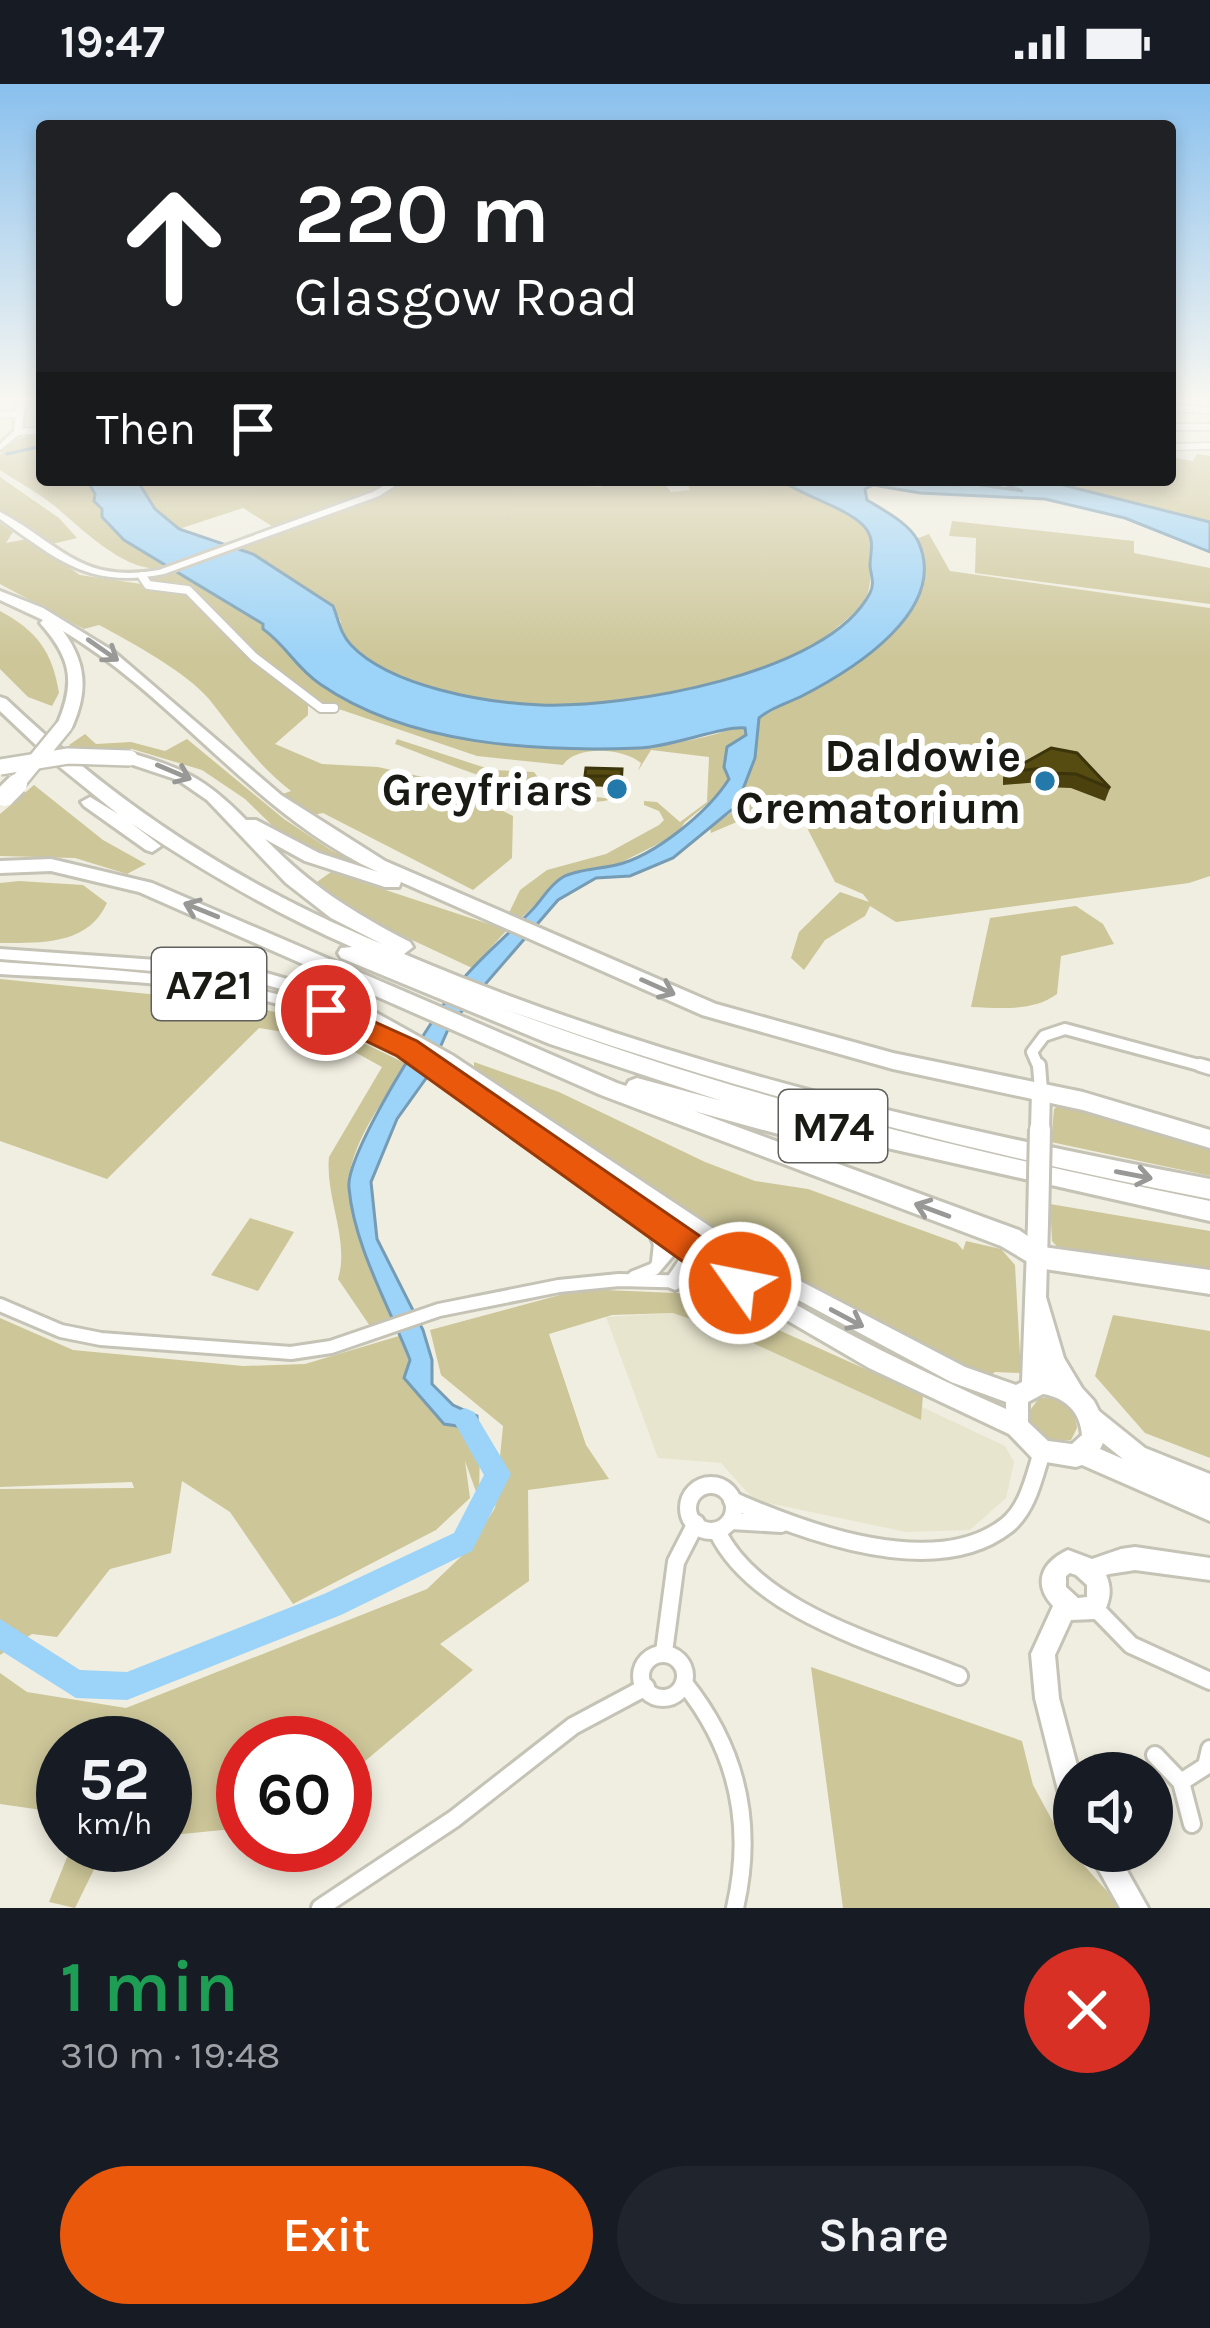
<!DOCTYPE html>
<meta charset="utf-8">
<style>
:root{--surface:#171b24;--page:#20242c;--text:#f1f3f6;--muted:#9ea1a6;--accent:#ea580c}
body{margin:0;font-family:Karla,sans-serif;background:var(--page);color:var(--text);height:100vh;display:flex;flex-direction:column;font-size:45px;white-space:nowrap}
*{box-sizing:border-box;margin:0}
p{font-size:39px;color:var(--muted)}
.icon{flex:none;width:66px;height:66px;fill:none;stroke:currentColor;stroke-width:2;stroke-linecap:round;stroke-linejoin:round}
.map{position:relative;height:1824px;overflow:hidden}
.side{display:flex;flex-direction:column;background:var(--surface);flex:1}
.side>*{flex:none}
.top-card{position:absolute;left:36px;top:36px;width:1140px;height:366px;border-radius:12px;box-shadow:0 6px 18px #0003;background:#202124;color:#fff;overflow:hidden}
.tools{position:absolute;left:1053px;top:1668px;display:grid;gap:24px}
.tools a{display:grid;place-items:center;width:120px;height:120px;border-radius:50%;background:var(--surface);box-shadow:0 6px 18px #0003;font-size:60px}
.speed{position:absolute;left:36px;top:1632px;display:flex;gap:24px;font-size:60px;font-weight:700;text-align:center}
.speed>*{display:grid;place-content:center;width:156px;height:156px;border-radius:50%;background:var(--surface);box-shadow:0 6px 18px #0003;line-height:1}
.speed small{font-size:30px;font-weight:400}
.speed .limit{border:18px solid #d22;background:#fff;color:#111}
.pin{position:absolute;display:grid;place-items:center;width:102px;height:102px;color:#fff;margin:-51px;border:6px solid #fff;border-radius:50%;box-shadow:0 3px 12px #0007}
.me{position:absolute;width:132px;margin:-66px;rotate:303deg;stroke-linejoin:round;filter:drop-shadow(0 0 9px #0008)}
.turn{display:flex;align-items:center;gap:42px;height:252px;padding:0 60px;font-size:54px}
.turn .icon{width:156px;height:156px;stroke-width:2.5}
.turn b{display:block;font-size:84px;line-height:102px}
.then{display:flex;align-items:center;height:114px;padding:0 60px;background:#0003;gap:24px;font-size:45px}
.round{display:grid;place-items:center;flex:none;width:126px;height:126px;border-radius:63px;background:var(--page)}
.summary{display:flex;align-items:center;justify-content:space-between;height:204px;padding:0 60px}
h1{font-size:72px;font-weight:600;line-height:90px;color:#1e9e55}
.cta{display:flex;gap:24px;margin-top:auto;padding:24px 60px}
.cta a{flex:1;height:138px;border-radius:72px;background:var(--accent);color:#fff;font-size:48px;font-weight:600;line-height:138px;text-align:center}
.cta a+a{background:var(--page);color:var(--text)}
.status{display:flex;justify-content:space-between;align-items:center;height:84px;padding:0 60px;background:var(--surface);direction:ltr}
.status svg{height:33px;fill:currentColor}
.map>svg:first-child{display:block}
.built{fill:#e8e5cf}
.green{fill:#cdc699}
.water{fill:#9cd3f8;stroke:#759cb4;stroke-width:3}
.lines{fill:none;stroke-linecap:round;stroke-linejoin:round}
.stream{stroke:#759cb4;stroke-width:3}
.river{fill:#9cd3f8;fill-rule:evenodd}
.street-far4-casing{stroke:#c5c3b6;stroke-width:9}
.street-far3-casing{stroke:#c5c3b6;stroke-width:12}
.street-far2-casing{stroke:#c5c3b6;stroke-width:16}
.street-far1-casing{stroke:#c5c3b6;stroke-width:18}
.street-casing{stroke:#c5c3b6;stroke-width:22}
.secondary-casing{stroke:#c5c3b6;stroke-width:6}
.primary-casing{stroke:#c5c3b6;stroke-width:6}
.highway-casing{stroke:#c5c3b6;stroke-width:6}
.street-far4{stroke:#fff;stroke-width:6}
.street-far3{stroke:#fff;stroke-width:8}
.street-far2{stroke:#fff;stroke-width:10}
.street-far1{stroke:#fff;stroke-width:12}
.street{stroke:#fff;stroke-width:16}
.secondary{fill:#fff;fill-rule:evenodd}
.primary{fill:#fff;fill-rule:evenodd}
.highway{fill:#fff;fill-rule:evenodd}
.primary-bridge-casing{stroke:#c5c3b6;stroke-width:26;stroke-linecap:butt}
.highway-bridge-far1-casing{stroke:#c5c3b6;stroke-width:20;stroke-linecap:butt}
.highway-bridge-casing{stroke:#c5c3b6;stroke-width:26;stroke-linecap:butt}
.primary-bridge{stroke:#fff;stroke-width:20}
.highway-bridge-far1{stroke:#fff;stroke-width:15}
.highway-bridge{stroke:#fff;stroke-width:20}
.wall{fill:#4a410f}
.building{fill:#564c11;stroke:#3c350c;stroke-width:3}
.oneway{stroke:#989896}
.route{fill:#ea580c;stroke:#983908;stroke-width:3}
.poi-dot{fill:#2379a9;stroke:#fff;stroke-width:4.5}
.labels{text-anchor:middle;stroke-width:12;stroke-linejoin:round;paint-order:stroke}
.shield{fill:#fff;stroke:#5f5f5b;stroke-width:3}
.shield-label{font-size:42px;font-weight:bold;fill:#1a1a15}
.poi-label{font-size:45px;font-weight:bold;fill:#1a1a15;stroke:#fff;text-anchor:end}
</style>
<div class="status"><b>19:47</b><svg viewBox="0 0 49 12"><path d="M0 12V9h3v3zM5 12V6h3v6zM10 12V3h3v9zM15 12V0h3v12zM26 1h20v11H26zM47 4h2v5h-2z"/></svg></div>
<div class="map">
<svg width="1210" height="1824" viewBox="0 0 1210 1824">
<rect width="100%" height="100%" fill="#f0eee0"/>
<path class="built" d="M673 1229 733 1250 920 1335 922 1323 1005 1362 1014 1378 1006 1414 970 1446 906 1448 754 1416 721 1379 658 1374 606 1233Z"/>
<g class="green">
<path d="M42 347V396H87L96 410 94 417 102 425V434L124 456 170 483C131 495 82 445 56 423 39 409 18 398 0 386V371C13 358 23 350 42 347Z"/>
<path d="M1197 370 1210 372V438L1043 396H1170V373L1193 377Z"/>
<path d="M0 393 59 434 77 454 52 460 0 425Z"/>
<path d="M137 396H397L275 444 243 424 179 445 155 425Z"/>
<path d="M406 396H580L582 402 601 403 611 396H661L671 408 690 406 686 396C714 396 751 390 778 396 790 399 857 434 865 443 874 454 872 466 871 478 869 500 873 509 856 527 837 544 812 565 789 575 676 626 426 656 339 546L341 538 333 522 234 462 376 413Z"/>
<path d="M952 437 1134 457V469L1210 484V520L975 489 976 454 949 452Z"/>
<path d="M0 439 13 448 6 459 27 455 80 491 182 506 252 578 308 620V631L275 660 322 680 378 683 445 698 513 732 512 774 473 806 323 729 308 732 280 711 291 707C256 680 236 649 209 615 186 588 131 558 99 541L84 545 0 500Z"/>
<path d="M929 450 950 487 1210 524V792L1189 799 896 838 870 822 865 832 825 856 804 886 791 874 799 848 840 808 869 818 863 810 835 798 804 738 776 721 711 749 710 744 742 721C743 693 759 666 759 635L865 573 901 538 916 515 925 483 916 455Z"/>
<path d="M173 485 264 540 263 545C290 564 305 594 337 611 443 666 631 685 743 641L747 649 727 663 729 695 722 708 685 738 676 751 616 781 565 792 520 835 508 831 520 806 547 786 606 770 659 741 664 736 659 727 644 721V717L657 718 680 738 707 718 709 673 651 666 638 687 641 679C623 664 576 661 563 681L477 672 327 621 279 590 206 517 181 499 146 497Z"/>
<path d="M0 527C37 547 52 567 59 609L52 622 28 613 0 585Z"/>
<path d="M85 650 96 660 131 658 165 667 187 655 284 735 332 767 362 779 358 784 286 755 245 715 202 686 132 665 75 667 69 661Z"/>
<path d="M397 655 492 686 534 688 548 707 612 715C567 731 442 677 395 660Z"/>
<path d="M34 701 103 756 146 780 127 790 75 774 0 772V730Z"/>
<path d="M331 788 507 846 472 884 363 833 314 800Z"/>
<path d="M19 797 83 801 107 819C88 861 42 859 0 859V799Z"/>
<path d="M1076 822 1103 840 1114 860 1061 872 1057 910C1033 928 999 924 971 923L990 834Z"/>
<path d="M0 895 228 918 318 937 409 981C386 1010 352 1058 349 1096 346 1130 381 1205 395 1238L372 1245 338 1195C350 1156 325 1114 329 1073L382 983 333 956 259 944 107 1095 0 1057Z"/>
<path d="M474 978 559 1008 705 1078 755 1097 808 1105 957 1159 963 1166 966 1157 1001 1165 1015 1181 1021 1289 995 1288 986 1295 780 1193 474 986Z"/>
<path d="M1058 1022H1070L1210 1064V1092L1051 1058 1054 1025Z"/>
<path d="M1050 1120 1210 1147V1192L1061 1167 1052 1157Z"/>
<path d="M250 1134 294 1148 258 1207 211 1191Z"/>
<path d="M582 1205 699 1210 923 1311 921 1336 733 1250 673 1229 612 1231 549 1250 586 1361 609 1395 528 1406 529 1497 440 1560 473 1586 345 1694V1659H243V1744L182 1750 165 1746V1659H63V1729L0 1720V1589L27 1608 126 1624 427 1505 469 1465 495 1424 503 1342 441 1291 430 1246Z"/>
<path d="M1113 1231 1210 1247V1374L1145 1349 1095 1292Z"/>
<path d="M0 1234 73 1266 243 1282 305 1280 399 1252 409 1277 405 1294 446 1340 460 1343 480 1358 479 1416 465 1377 470 1414 436 1446 293 1520 230 1428 182 1397 171 1469 110 1485 57 1553 32 1550 0 1571V1405L134 1404 132 1398 0 1403Z"/>
<path d="M1039 1314C1060 1312 1075 1324 1077 1344L1071 1356 1047 1357 1033 1345 1028 1329Z"/>
<path d="M811 1583 1022 1657 1033 1701 1065 1760 1122 1824H843Z"/>
<path d="M72 1761H106L75 1824 49 1818Z"/>
</g>
<path class="water" d="M87 396H137L155 425 179 445 253 470 333 522C339 537 340 549 351 561 391 603 486 619 541 621 625 624 828 591 870 509 875 499 871 492 870 482 870 469 875 458 867 446 853 425 803 413 781 396L959 401 936 396H945L1023 407 992 396H1043L1210 438V468L1125 434 1045 415 920 409 873 401 865 405 867 416C883 426 909 439 918 457 950 526 853 586 800 613 785 620 772 623 759 634L755 674 743 705 746 714 673 774 630 792 596 794 558 816 450 941 427 993 397 1035 371 1098 377 1155 423 1246 432 1276V1300L453 1321 477 1332 478 1356 457 1342 444 1340 404 1294 410 1276C389 1222 354 1162 349 1104 345 1070 436 927 461 897 483 871 509 850 532 826 543 815 549 801 563 793 578 785 600 785 616 781 655 772 708 728 729 695L724 683 727 663 746 651 745 644C722 642 671 663 639 664 535 668 408 661 320 600 295 583 286 561 263 545V540L124 456 102 433V425L94 417 95 410Z"/>
<g class="lines">
<path class="stream" d="M7 370 42 362"/>
<path class="river" d="M465 1324 474 1328 511 1390 472 1467 341 1531 127 1616 76 1614 0 1566V1535L80 1586 127 1588 324 1510 454 1449 484 1391 453 1336 456 1328Z"/>
<defs>
<g id="street-far4">
<path d="M1170 324 1210 326"/>
<path d="M0 331 20 330"/>
<path d="M1170 343H1210"/>
<path d="M18 348 42 346"/>
<path d="M1170 363 1210 362"/>
</g>
<path id="street-far3" d="M142 492 148 501 188 506 254 573 321 624H334"/>
<path id="street-far2" d="M1039 984 1032 968 1044 952 1065 945 1210 984"/>
<g id="street-far1">
<path d="M1039 981 1041 1007"/>
<path d="M1200 981 1210 984"/>
<path d="M653 1142 660 1160 658 1178"/>
<path d="M634 1193 654 1185 677 1158 685 1157"/>
<path d="M0 1221 61 1247 101 1255 291 1269 331 1263 439 1226 559 1202 619 1196 736 1199"/>
</g>
<g id="street">
<circle cx="711" cy="1424" r="23"/>
<path d="M732 1416C804 1448 935 1497 1006 1442 1028 1425 1034 1393 1042 1368"/>
<path d="M731 1437 781 1440"/>
<path d="M717 1447C756 1528 881 1560 959 1592"/>
<path d="M1095 1524 1131 1561 1210 1597"/>
<path d="M664 1568 676 1478 696 1439"/>
<circle cx="663" cy="1592" r="22"/>
<path d="M684 1599C738 1666 754 1741 735 1824"/>
<path d="M1155 1671 1181 1698 1192 1740"/>
<path d="M1181 1698 1206 1682 1210 1665"/>
<path d="M320 1824 454 1735 573 1642 646 1603"/>
</g>
<g id="secondary">
<path d="M17 317H25L22 348 0 366V360L14 347Z"/>
<path d="M394 396H404L379 412 164 490C89 505 58 476 0 435V428C62 461 80 500 159 486L373 408Z"/>
<path d="M1135 1463 1210 1474V1496L1135 1486 1109 1490 1106 1491C1113 1507 1109 1517 1103 1532L1095 1535 1071 1536 1055 1571 1059 1614 1079 1689H1074V1731L1065 1727 1061 1718 1035 1614 1031 1570 1053 1522C1032 1499 1042 1478 1068 1466L1092 1475 1121 1465ZM1070 1489 1076 1491 1087 1501V1513L1078 1514 1066 1503V1492Z"/>
<path d="M1088 1767H1116L1148 1824H1120Z"/>
</g>
<g id="primary">
<path d="M0 865 242 882 346 912 452 971 762 1177 965 1283 1016 1301 1022 1298 1028 1139 1031 1133 1038 1131 1045 1133 1048 1139 1046 1213 1064 1274 1082 1304 1094 1317 1099 1327 1145 1364 1210 1390V1437L1082 1381 1076 1383 1034 1376 1009 1350 869 1284 733 1205 699 1181 682 1203 675 1206 668 1203 665 1197 683 1170 401 970C370 954 339 939 306 928 208 897 102 896 0 890V878C128 887 239 891 361 935L334 920 242 894 0 875ZM532 1043 692 1151 689 1152ZM705 1160 748 1189 951 1298 1006 1318V1325C902 1278 799 1229 705 1163ZM1043 1310C1066 1314 1080 1328 1082 1351L1072 1360 1048 1357 1028 1338V1318ZM1103 1359 1123 1375 1100 1365Z"/>
<path d="M1041 1000 1047 1002 1050 1007 1049 1045 1047 1050 1040 1052 1033 1050 1031 1045 1032 1007 1035 1002Z"/>
</g>
<path id="highway" d="M0 507 43 524 113 567 281 711 385 777 716 920 893 969 1083 1008 1210 1046V1064L1083 1026 893 985 702 931 401 798 399 803H385L305 777 265 755C311 802 352 828 410 858L413 863 404 870C661 979 936 1043 1210 1095V1115C969 1068 733 1007 502 924 732 1011 969 1068 1210 1117V1137L883 1063 881 1073 873 1076 694 1027 1019 1146 1043 1163 1210 1186V1210L1038 1184 1001 1162 601 1011 139 808 51 787 0 789V777L51 775 152 799 617 999 626 1002 629 997 637 994 722 1017 550 960 341 874 338 869 341 864 352 863C274 829 201 786 131 739L161 762 152 768 146 766 84 722 81 718 90 713 118 730 56 680 0 627V613L6 615C120 723 236 799 382 860L331 834 286 799 207 716 178 696 124 678 122 674 130 669C184 684 207 696 246 736H256L319 769 378 788C255 731 178 616 63 547 86 578 88 606 73 641L71 644H59L57 641C76 597 71 574 40 539L43 536 0 516Z"/>
</defs>
<use href="#street-far4" class="street-far4-casing"/>
<use href="#street-far3" class="street-far3-casing"/>
<use href="#street-far2" class="street-far2-casing"/>
<use href="#street-far1" class="street-far1-casing"/>
<use href="#street" class="street-casing"/>
<use href="#secondary" class="secondary-casing"/>
<use href="#primary" class="primary-casing"/>
<use href="#highway" class="highway-casing"/>
<use href="#street-far4" class="street-far4"/>
<use href="#street-far3" class="street-far3"/>
<use href="#street-far2" class="street-far2"/>
<use href="#street-far1" class="street-far1"/>
<use href="#street" class="street"/>
<use href="#secondary" class="secondary"/>
<use href="#primary" class="primary"/>
<use href="#highway" class="highway"/>
<defs>
<path id="primary-bridge" d="M1038 1139 1040 1045"/>
<g id="highway-bridge-far1">
<path d="M0 683 68 672 130 674"/>
<path d="M14 703 65 641"/>
</g>
<path id="highway-bridge" d="M5 712 17 700"/>
</defs>
<use href="#primary-bridge" class="primary-bridge-casing"/>
<use href="#highway-bridge-far1" class="highway-bridge-far1-casing"/>
<use href="#highway-bridge" class="highway-bridge-casing"/>
<use href="#primary-bridge" class="primary-bridge"/>
<use href="#highway-bridge-far1" class="highway-bridge-far1"/>
<use href="#highway-bridge" class="highway-bridge"/>
</g>
<g class="wall">
<path d="M1051 664 1110 704 1105 717 1071 704 1044 703 1040 698 1003 701V694L1007 680 1026 678Z"/>
<path d="M622 685 621 714H615L611 703 585 702V692Z"/>
</g>
<g class="building">
<path d="M1051 664 1077 669 1110 704 1076 690 1048 689 1044 684 1007 688V680L1026 678Z"/>
<path d="M586 684 622 685 621 703H615L611 692H585Z"/>
</g>
<defs><path id="oneway-shaft" d="M-6 0H5M1.5-3L5.5 0L1.5 3" fill="none" stroke-width="1.6" stroke-linecap="round" stroke-linejoin="round" transform="scale(3)"/></defs>
<g class="oneway">
<use href="#oneway-shaft" transform="translate(103 566) rotate(35)"/>
<use href="#oneway-shaft" transform="translate(174 688) rotate(23)"/>
<use href="#oneway-shaft" transform="translate(201 826) rotate(-158)"/>
<use href="#oneway-shaft" transform="translate(658 903) rotate(24)"/>
<use href="#oneway-shaft" transform="translate(1134 1091) rotate(11)"/>
<use href="#oneway-shaft" transform="translate(932 1126) rotate(-160)"/>
<use href="#oneway-shaft" transform="translate(847 1234) rotate(28)"/>
</g>
<linearGradient id="sky" x2="0" y2="1"><stop stop-color="#89c0ee"/><stop offset="0.55" stop-color="#f8f7f1"/><stop offset="1" stop-color="#f8f7f1" stop-opacity="0"/></linearGradient>
<rect width="1210" height="573" fill="url(#sky)"/>
<path class="route" d="M326 916 417 957 752 1188 757 1199 752 1210 740 1214 728 1210 397 972 316 933 312 926 316 919Z"/>
<g class="poi-dot">
<circle cx="1045" cy="697" r="12"/>
<circle cx="617" cy="705" r="12"/>
</g>
<g class="labels">
<g class="shield">
<rect x="152" y="864" width="114" height="72" rx="9"/>
<rect x="779" y="1006" width="108" height="72" rx="9"/>
</g>
<g class="shield-label">
<text x="209" y="915">A721</text>
<text x="833" y="1057">M74</text>
</g>
<g class="poi-label">
<text x="1021" y="687">Daldowie<tspan x="1021" dy="52">Crematorium</tspan></text>
<text x="593" y="721">Greyfriars</text>
</g>
</g>
</svg>
<div class="tools">
<a><svg class="icon" aria-label="sound" viewBox="0 0 24 24"><path d="M4 9h4l5-4v14l-5-4H4zM17 9q2 3 0 6"/></svg></a>
</div>
<div class="speed"><div>52<small>km/h</small></div><div class="limit">60</div></div>
<div class="pin" style="left:326px;top:926px;background:#d93025"><svg class="icon" aria-label="arrive" viewBox="0 0 24 24"><path d="M6 21V4h12l-3 4 3 4H6"/></svg></div>
<svg class="me" style="left:740px;top:1199px" viewBox="-20 -20 40 40"><circle r="17" fill="#ea580c" stroke="#fff" stroke-width="3"/><path d="M0-11L8 9 0 5-8 9z" fill="#fff"/></svg>
<div class="top-card">
<div class="turn"><svg class="icon" aria-label="ahead" viewBox="0 0 24 24"><path d="M12 20V5M6 11l6-6 6 6"/></svg><div><b>220 m</b>Glasgow Road</div></div>
<div class="then">Then<svg class="icon" aria-label="arrive" viewBox="0 0 24 24"><path d="M6 21V4h12l-3 4 3 4H6"/></svg></div>
</div>
</div>
<section class="side">
<div class="summary"><div><h1>1 min</h1><p>310 m · 19:48</p></div><a class="round" style="background:#d93025;color:#fff"><svg class="icon" aria-label="close" viewBox="0 0 24 24"><path d="M6 6l12 12M18 6L6 18"/></svg></a></div>
<div class="cta"><a>Exit</a><a>Share</a></div>
</section>
